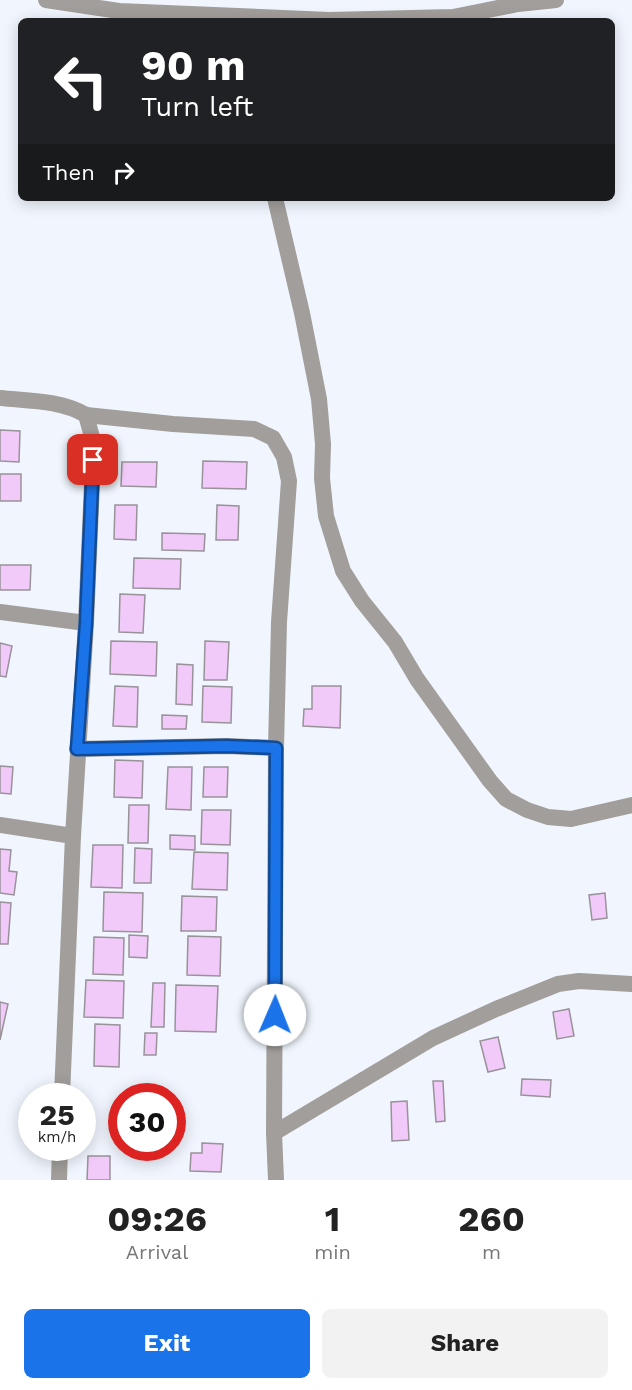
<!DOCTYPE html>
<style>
:root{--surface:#fff;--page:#f2f2f2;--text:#222;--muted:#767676;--accent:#1a73e8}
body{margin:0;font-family:"Work Sans",sans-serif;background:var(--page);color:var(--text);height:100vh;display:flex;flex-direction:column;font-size:22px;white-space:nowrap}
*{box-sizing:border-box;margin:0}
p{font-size:20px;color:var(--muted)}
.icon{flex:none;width:33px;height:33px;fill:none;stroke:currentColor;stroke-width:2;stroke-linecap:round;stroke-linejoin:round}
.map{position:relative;height:1180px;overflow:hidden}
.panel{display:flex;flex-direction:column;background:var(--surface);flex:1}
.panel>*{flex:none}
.top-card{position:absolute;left:18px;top:18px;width:597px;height:183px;border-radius:9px;box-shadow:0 3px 15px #0003;background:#202124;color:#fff;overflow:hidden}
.speed{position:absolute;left:18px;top:1083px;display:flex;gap:12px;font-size:30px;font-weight:700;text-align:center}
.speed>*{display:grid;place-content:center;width:78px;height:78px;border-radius:50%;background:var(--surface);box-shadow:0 3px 15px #0003;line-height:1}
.speed small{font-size:15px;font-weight:400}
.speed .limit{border:9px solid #d22;background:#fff;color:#111}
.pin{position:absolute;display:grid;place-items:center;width:51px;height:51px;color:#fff;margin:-26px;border-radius:12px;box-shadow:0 3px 9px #0006}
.me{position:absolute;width:66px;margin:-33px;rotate:1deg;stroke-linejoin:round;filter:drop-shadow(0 0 4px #0008)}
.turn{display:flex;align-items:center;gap:21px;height:126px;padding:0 24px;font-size:27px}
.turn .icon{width:78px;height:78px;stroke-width:2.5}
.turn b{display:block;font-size:42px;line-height:51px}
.then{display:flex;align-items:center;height:57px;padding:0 24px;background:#0003;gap:12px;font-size:22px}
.eta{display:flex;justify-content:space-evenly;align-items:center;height:102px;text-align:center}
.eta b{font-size:36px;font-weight:700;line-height:42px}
.action{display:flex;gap:12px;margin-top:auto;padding:12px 24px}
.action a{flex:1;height:69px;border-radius:9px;background:var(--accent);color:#fff;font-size:24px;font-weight:700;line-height:69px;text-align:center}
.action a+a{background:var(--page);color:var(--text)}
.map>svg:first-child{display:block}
.building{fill:#f2caf9;stroke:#989299;stroke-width:1.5}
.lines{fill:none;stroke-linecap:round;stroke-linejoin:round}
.minor{stroke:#a19e9b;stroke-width:16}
.route-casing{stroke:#114b97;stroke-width:15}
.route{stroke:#1a73e8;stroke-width:10}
</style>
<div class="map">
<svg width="632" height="1180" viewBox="0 0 632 1180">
<rect width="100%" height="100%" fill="#f1f6fe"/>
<g class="building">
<path d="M0 430 20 431 19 462 0 461Z"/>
<path d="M203 461 247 462 246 489 202 488Z"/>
<path d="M122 462H157L156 487 121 486Z"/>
<rect x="0" y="474" width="21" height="27"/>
<path d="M115 505H137L136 540 114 539Z"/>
<path d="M217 505 239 506 238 540H216Z"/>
<path d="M162 533 205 534 204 551 162 550Z"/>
<path d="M134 558 181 559 180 589 133 588Z"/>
<path d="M0 565H31L30 590H0Z"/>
<path d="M120 594 145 595 143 633 119 632Z"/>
<path d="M111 641 157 642 156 676 110 674Z"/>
<path d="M205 641 229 642 227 680H204Z"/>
<path d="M0 643 12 646 6 677 0 676Z"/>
<path d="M177 664 193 665 192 705 176 704Z"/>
<path d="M115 686 138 687 137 727 113 726Z"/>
<path d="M203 686 232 687 231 723 202 722Z"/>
<path d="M312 686H341L340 728 303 726 304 709H312Z"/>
<path d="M162 715 187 716 186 729H162Z"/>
<path d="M115 760 143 761 142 798 114 797Z"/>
<path d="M0 766 13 767 11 794 0 793Z"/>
<path d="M168 767H192L191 810 166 809Z"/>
<path d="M204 767H228L227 797H203Z"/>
<path d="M129 805H149L148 843H128Z"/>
<path d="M202 810H231L230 845 201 844Z"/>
<path d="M170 835 195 836V850L170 849Z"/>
<path d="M93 845H123L122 888 91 887Z"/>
<path d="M135 848 152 849 151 883H134Z"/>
<path d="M0 849 11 850 9 871 17 872 14 895 0 893Z"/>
<path d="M194 852 228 853 227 890 192 889Z"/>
<path d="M104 892 143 893 142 932 103 931Z"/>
<path d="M605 893 607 918 592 920 589 895Z"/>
<path d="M182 896 217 897 216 931H181Z"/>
<path d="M0 902 11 903 8 944H0Z"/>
<path d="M129 935 148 936 147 958 129 957Z"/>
<path d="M188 936 221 937 220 976 187 975Z"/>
<path d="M94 937 124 938 123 975 93 974Z"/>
<path d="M86 980 124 981 123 1018 84 1017Z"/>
<path d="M153 983H165L164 1027H151Z"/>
<path d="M176 985 218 986 216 1032 175 1031Z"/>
<path d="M0 1002 8 1004 0 1040Z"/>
<path d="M569 1009 574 1036 557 1039 553 1012Z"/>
<path d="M95 1024 120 1025 119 1067 94 1066Z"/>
<path d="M145 1033H157L156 1055H144Z"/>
<path d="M498 1037 505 1068 488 1072 480 1041Z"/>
<path d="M522 1079 551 1080 550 1097 521 1095Z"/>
<path d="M433 1081H443L445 1121 436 1122Z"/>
<path d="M407 1101 409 1140 392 1141 391 1102Z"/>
<path d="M202 1143 223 1144 221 1172 190 1171 191 1153H202Z"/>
<path d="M88 1156H110V1180H87Z"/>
</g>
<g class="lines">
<g class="minor">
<path d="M46 0 119 11 329 20 453 17 518 4 556 0"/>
<path d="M275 198 302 313 319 399 323 444 322 478 326 516 343 571 362 601 395 642 417 679 490 781 506 799 527 810 548 817 571 819 632 805"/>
<path d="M0 398C29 401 60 400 86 415L92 437 93 460 86 623 73 836 62 1096"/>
<path d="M86 415 173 424 254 429 273 438 284 457 289 481 279 622 276 748 274 1133 276 1180"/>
<path d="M0 612 86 623"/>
<path d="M77 749 227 746 276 748"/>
<path d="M0 825 73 836"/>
<path d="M274 1133 433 1038 496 1009 558 984 579 981 632 984"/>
<path d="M59 1180 60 1148"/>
</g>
</g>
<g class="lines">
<defs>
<path id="route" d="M93 460 86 623 77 749 226 746 276 748 275 1015"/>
</defs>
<use href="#route" class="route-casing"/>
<use href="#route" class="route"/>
</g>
</svg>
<div class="speed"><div>25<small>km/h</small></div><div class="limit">30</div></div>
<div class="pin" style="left:93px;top:460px;background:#d93025"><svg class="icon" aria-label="arrive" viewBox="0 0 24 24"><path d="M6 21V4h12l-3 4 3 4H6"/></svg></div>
<svg class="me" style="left:275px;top:1015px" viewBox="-20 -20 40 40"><circle r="19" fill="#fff"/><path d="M0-13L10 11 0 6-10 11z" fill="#1a73e8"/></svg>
<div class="top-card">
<div class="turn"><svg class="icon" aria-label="left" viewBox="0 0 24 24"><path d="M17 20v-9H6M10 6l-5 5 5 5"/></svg><div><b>90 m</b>Turn left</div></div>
<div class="then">Then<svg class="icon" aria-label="right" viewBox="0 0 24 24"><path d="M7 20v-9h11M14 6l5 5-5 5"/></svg></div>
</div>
</div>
<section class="panel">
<div class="eta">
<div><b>09:26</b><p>Arrival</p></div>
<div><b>1</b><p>min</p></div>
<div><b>260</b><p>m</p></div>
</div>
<div class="action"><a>Exit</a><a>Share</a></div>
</section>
